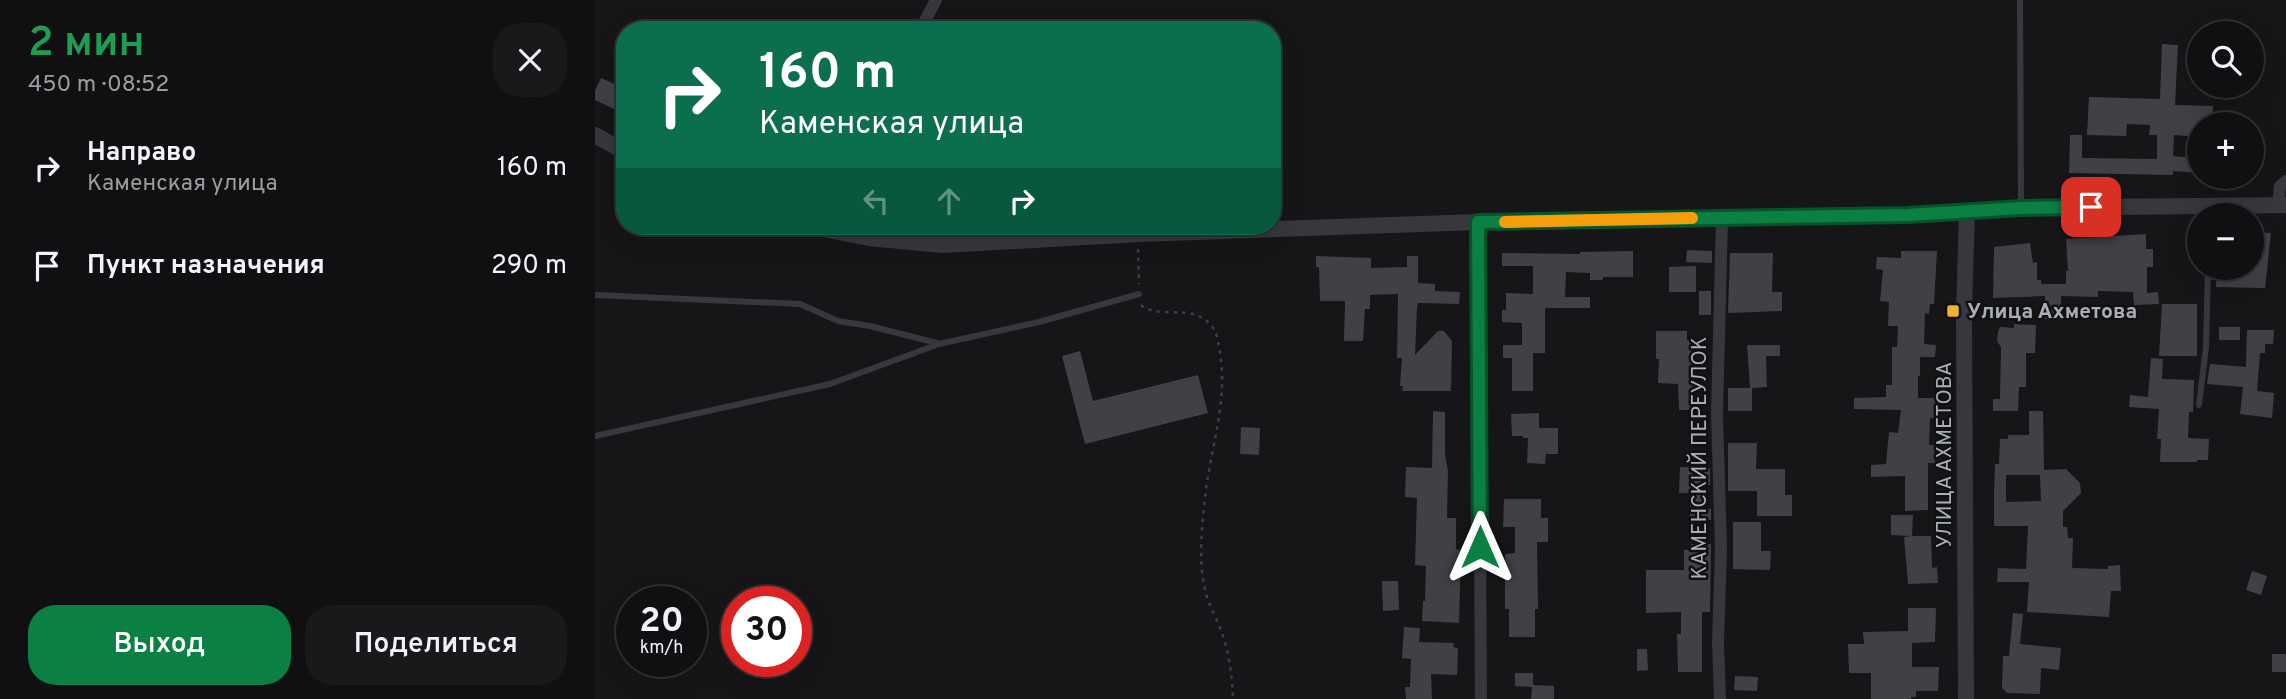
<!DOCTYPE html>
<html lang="ru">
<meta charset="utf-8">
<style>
:root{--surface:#101012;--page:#19191b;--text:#f1f3f6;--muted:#9c9d9f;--line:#303032;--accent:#0b8043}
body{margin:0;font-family:Overpass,sans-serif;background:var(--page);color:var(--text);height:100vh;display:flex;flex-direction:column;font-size:26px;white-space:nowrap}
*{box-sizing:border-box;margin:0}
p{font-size:23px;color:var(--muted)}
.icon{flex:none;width:38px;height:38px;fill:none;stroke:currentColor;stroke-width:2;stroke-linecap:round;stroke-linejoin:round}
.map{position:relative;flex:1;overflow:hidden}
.sheet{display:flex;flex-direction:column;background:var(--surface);width:595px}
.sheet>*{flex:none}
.hud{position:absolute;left:21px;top:21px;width:665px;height:214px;border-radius:28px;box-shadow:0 7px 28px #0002,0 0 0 2px var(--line);background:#0b6e4f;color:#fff;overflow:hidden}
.buttons{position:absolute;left:1592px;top:21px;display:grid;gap:14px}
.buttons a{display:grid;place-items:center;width:77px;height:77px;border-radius:50%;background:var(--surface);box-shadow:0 7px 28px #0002,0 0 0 2px var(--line);font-size:35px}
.speed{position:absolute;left:21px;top:586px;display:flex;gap:14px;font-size:35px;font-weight:700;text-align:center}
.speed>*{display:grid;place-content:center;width:91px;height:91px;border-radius:50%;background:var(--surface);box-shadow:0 7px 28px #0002,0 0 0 2px var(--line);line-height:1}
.speed small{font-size:18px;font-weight:400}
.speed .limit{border:10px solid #d22;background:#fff;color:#111}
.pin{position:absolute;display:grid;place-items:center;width:60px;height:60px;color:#fff;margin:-30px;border-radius:14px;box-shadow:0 4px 10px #0006}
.me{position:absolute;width:77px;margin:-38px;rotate:0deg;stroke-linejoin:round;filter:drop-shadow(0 0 5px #0008)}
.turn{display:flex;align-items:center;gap:24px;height:147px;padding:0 28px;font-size:32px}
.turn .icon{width:91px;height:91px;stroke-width:2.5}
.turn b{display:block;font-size:49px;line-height:60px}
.lanes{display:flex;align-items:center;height:66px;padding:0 28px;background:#0003;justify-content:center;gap:35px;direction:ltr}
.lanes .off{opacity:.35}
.round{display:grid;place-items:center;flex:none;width:74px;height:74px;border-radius:28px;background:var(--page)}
.headline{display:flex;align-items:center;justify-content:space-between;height:119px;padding:0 28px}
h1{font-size:42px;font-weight:600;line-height:52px;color:#1e9e55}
.action{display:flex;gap:14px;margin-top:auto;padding:14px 28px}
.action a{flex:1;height:80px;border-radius:28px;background:var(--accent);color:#fff;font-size:28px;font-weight:600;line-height:80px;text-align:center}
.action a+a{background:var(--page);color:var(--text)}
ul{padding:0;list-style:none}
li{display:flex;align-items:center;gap:21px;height:98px;padding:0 28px}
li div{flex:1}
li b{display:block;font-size:26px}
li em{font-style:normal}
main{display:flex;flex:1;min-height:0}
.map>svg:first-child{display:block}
.building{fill:#404145;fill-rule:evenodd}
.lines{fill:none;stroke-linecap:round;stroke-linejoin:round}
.path{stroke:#3d3f44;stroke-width:2.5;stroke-dasharray:3.5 5;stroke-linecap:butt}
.service{stroke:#37383d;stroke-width:6}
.minor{stroke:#37383d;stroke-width:12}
.tertiary{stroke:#37383d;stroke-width:16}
.route-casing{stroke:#07532c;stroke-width:18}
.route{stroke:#0b8043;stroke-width:12}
.slow{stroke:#f59e0b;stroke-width:12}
.poi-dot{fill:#f2b134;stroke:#111113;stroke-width:2.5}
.labels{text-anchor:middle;stroke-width:5;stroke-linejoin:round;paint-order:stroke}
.poi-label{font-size:21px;font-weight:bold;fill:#a8adb8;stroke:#111113;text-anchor:start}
.street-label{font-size:21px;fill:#a8adb8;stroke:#111113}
</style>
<main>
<section class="sheet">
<div class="headline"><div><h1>2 мин</h1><p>450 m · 08:52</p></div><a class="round"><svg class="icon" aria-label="close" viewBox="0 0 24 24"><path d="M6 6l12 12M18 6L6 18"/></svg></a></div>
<ul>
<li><svg class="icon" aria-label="right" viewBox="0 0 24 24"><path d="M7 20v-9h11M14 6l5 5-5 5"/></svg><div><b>Направо</b><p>Каменская улица</p></div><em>160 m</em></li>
<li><svg class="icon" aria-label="arrive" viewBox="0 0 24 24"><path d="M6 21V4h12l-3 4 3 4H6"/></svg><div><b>Пункт назначения</b></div><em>290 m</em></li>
</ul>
<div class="action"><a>Выход</a><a>Поделиться</a></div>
</section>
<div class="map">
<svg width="1691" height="699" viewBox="0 0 1691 699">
<rect width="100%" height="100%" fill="#161618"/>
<g class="building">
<path d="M1567 44 1583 45 1580 105 1618 106 1617 124H1605V137L1579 135 1578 156 1605 159V173L1578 171V175L1474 173 1475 135H1487V158L1562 159V135H1554L1555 125 1532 124 1531 136 1492 135 1494 97 1565 99Z"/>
<path d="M6 78 30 89V114L0 100V91Z"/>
<path d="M1661 232 1676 233 1670 288 1621 287 1622 268H1657L1658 254H1661Z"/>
<path d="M1551 234V249H1558V267H1552V293L1563 292 1564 304 1539 305 1538 292 1503 291V297L1466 296V319H1450V296L1398 298 1399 247 1435 243 1438 263 1442 262V280H1446V284H1471V271H1473L1471 239Z"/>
<path d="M1092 250 1117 251V263L1091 262Z"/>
<path d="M1038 251V277H1008V280H995V273L971 272 970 297H995V308H950V353H938V391H917V358H908V345H927V323L907 322V310H911V293L938 294V266H907V253L985 254V252Z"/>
<path d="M1306 251H1342L1339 304H1335L1334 314 1330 313 1329 344 1341 345 1340 357H1325V376H1323V398H1342L1341 419 1335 418 1334 445H1339L1340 463H1333V510L1310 511V476L1276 477V465L1291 464 1294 432 1303 433 1306 410 1259 409V398L1291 397V385H1297V347H1302L1303 326H1293L1294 302 1285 301 1288 270 1281 269 1282 257 1306 258Z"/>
<path d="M1135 253H1178L1177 292H1187V311L1133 313Z"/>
<path d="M721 256 776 258V268L812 267V256H823V283L840 284V291L865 292 864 304 823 303 822 307 820 355 843 331H849L857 341 856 391H807L808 386H805L807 358H802L803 294 775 295V309H770L768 341H749L750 301H725L724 267H721Z"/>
<path d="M1101 266V292H1074V267Z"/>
<rect x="1104" y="291" width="12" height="24"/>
<path d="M1567 304H1602V356H1564Z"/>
<path d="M1419 324 1441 325 1440 353H1431V387H1424L1423 411H1398V399H1405L1406 347 1402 341 1403 332 1405 327 1419 328Z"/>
<rect x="1624" y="327" width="21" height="13"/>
<path d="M1652 330H1679L1678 344H1670V353H1665L1662 391 1679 393 1677 418 1645 414 1648 387 1612 384 1615 364 1651 367Z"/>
<path d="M1061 331H1092V340H1096V385H1100V410H1084L1083 384 1063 383 1064 359H1061Z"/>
<path d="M1152 345H1185V356H1171L1172 387 1155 388Z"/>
<path d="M485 351 498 401 603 375 613 413 490 444 467 356Z"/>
<path d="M1556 358 1568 359 1567 379 1599 380 1598 412H1594L1593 438 1614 439 1613 460H1602V462H1565L1566 439H1562L1564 409 1534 407 1535 395 1553 397Z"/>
<rect x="1133" y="388" width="24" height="23"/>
<path d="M838 411 850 412V454L853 471 852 518H861V549L866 550 864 623 827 621 828 601H830L831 566 820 565 822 498 810 497 811 467 837 468Z"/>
<path d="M1434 411H1448L1449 470 1471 469 1485 483 1486 493 1468 511V527H1472L1473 538H1478L1477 568 1513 569V566L1525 565 1526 591H1516L1514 617 1432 612 1434 582H1402L1403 568 1431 569 1433 526H1399V493L1400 464H1404L1405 439H1413V435H1434ZM1411 475H1445L1446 501 1411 502Z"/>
<path d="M944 413V428H963V454H951L950 464 932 463 933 438H928V436H917L916 414Z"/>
<path d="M646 427 665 428 664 455 645 454Z"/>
<path d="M1133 443H1162L1161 469H1190V495H1197V516H1162V491H1133Z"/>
<path d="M1085 467 1115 468V485H1108L1107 508 1116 509V520L1095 519 1096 493H1084Z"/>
<path d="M909 499H946V518H953V542H942L943 609H940V637H914V609H910V554L920 553V527H908Z"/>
<path d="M1296 515H1318L1317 536H1336L1337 568 1342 567 1343 583 1313 584 1309 537 1316 536 1296 535Z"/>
<path d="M1138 522H1166V551H1176L1175 570 1138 569Z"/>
<path d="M1096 544H1116L1115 612H1107V672H1083L1082 634H1086V612L1051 613V570H1089V550H1096Z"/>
<path d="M1657 571 1672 576 1666 595 1651 590Z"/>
<path d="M787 581H803L804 610 788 611Z"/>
<path d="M1313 608H1341L1340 642 1317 643V667H1344L1343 691H1321V697H1316V699H1276V673H1254L1253 644H1269L1268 632 1313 631Z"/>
<path d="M1418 613 1428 614 1425 644 1466 648 1464 670 1446 668 1445 694 1412 693 1407 688 1408 656H1414Z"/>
<path d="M809 627 825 628 824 642 859 643 858 647 863 648 862 675 836 674 837 699H811L810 687H815L816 659 807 658Z"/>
<path d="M1042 649H1052L1053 670 1042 671Z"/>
<rect x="1677" y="654" width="14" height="18"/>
<path d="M920 673H938V685L959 686V699H936L937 687 920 686Z"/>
<path d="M1140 676 1163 677 1162 691 1139 690Z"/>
</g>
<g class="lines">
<g class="path">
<path d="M543 249 544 284"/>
<path d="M546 305C565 321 600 301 618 328 622 333 623 341 624 348 634 396 617 443 611 490 607 524 602 564 612 597 616 610 624 623 628 636 635 657 637 677 638 699"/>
</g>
<g class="service">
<path d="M1425 0 1426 206"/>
<path d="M0 295 205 304 243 321 275 326 342 343"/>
<path d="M1604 405 1611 347 1613 268"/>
<path d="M0 436 235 384 344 344 444 322 544 294"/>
</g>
<g class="minor">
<path d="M325 30 341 0"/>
<path d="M1683 205 1685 186 1691 181"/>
<path d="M883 222 886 699"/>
<path d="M298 242 299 226"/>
<path d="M1125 699 1123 642 1126 549 1122 414 1127 218"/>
</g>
<g class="tertiary">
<path d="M0 135 30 152"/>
<path d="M213 226 274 238 347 245 544 234 883 222 1313 215 1426 208 1691 205"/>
<path d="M1371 699 1369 311 1372 211"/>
</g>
</g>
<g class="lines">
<defs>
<path id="route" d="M885 547 883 222 1313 215 1426 208 1496 207"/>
</defs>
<use href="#route" class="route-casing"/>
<use href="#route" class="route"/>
<path class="slow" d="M910 222 1097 218"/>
</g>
<rect class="poi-dot" x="1351" y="304" width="14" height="14" rx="3.5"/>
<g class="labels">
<g class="poi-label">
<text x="1372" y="318">Улица Ахметова</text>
</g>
<g class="street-label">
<text transform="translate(1349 455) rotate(-90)" y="7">УЛИЦА АХМЕТОВА</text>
<text transform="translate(1104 458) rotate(-90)" y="7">КАМЕНСКИЙ ПЕРЕУЛОК</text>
</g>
</g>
</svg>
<div class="buttons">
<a><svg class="icon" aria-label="search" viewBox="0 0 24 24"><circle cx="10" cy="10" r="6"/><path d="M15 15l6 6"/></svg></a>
<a>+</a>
<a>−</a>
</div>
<div class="speed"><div>20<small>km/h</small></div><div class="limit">30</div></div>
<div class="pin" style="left:1496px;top:207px;background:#d93025"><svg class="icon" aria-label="arrive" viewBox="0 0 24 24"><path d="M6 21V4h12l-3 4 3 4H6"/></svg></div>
<svg class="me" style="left:885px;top:547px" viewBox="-20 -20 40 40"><path d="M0-17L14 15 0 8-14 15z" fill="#0b8043" stroke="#fff" stroke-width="4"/></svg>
<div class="hud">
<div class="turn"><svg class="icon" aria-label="right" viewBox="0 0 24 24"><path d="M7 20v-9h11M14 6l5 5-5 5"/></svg><div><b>160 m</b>Каменская улица</div></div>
<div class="lanes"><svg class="icon off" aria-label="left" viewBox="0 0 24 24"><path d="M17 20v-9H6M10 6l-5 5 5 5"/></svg><svg class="icon off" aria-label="ahead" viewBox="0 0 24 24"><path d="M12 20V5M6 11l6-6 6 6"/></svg><svg class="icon" aria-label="right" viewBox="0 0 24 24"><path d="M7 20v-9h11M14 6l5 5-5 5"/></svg></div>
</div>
</div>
</main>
